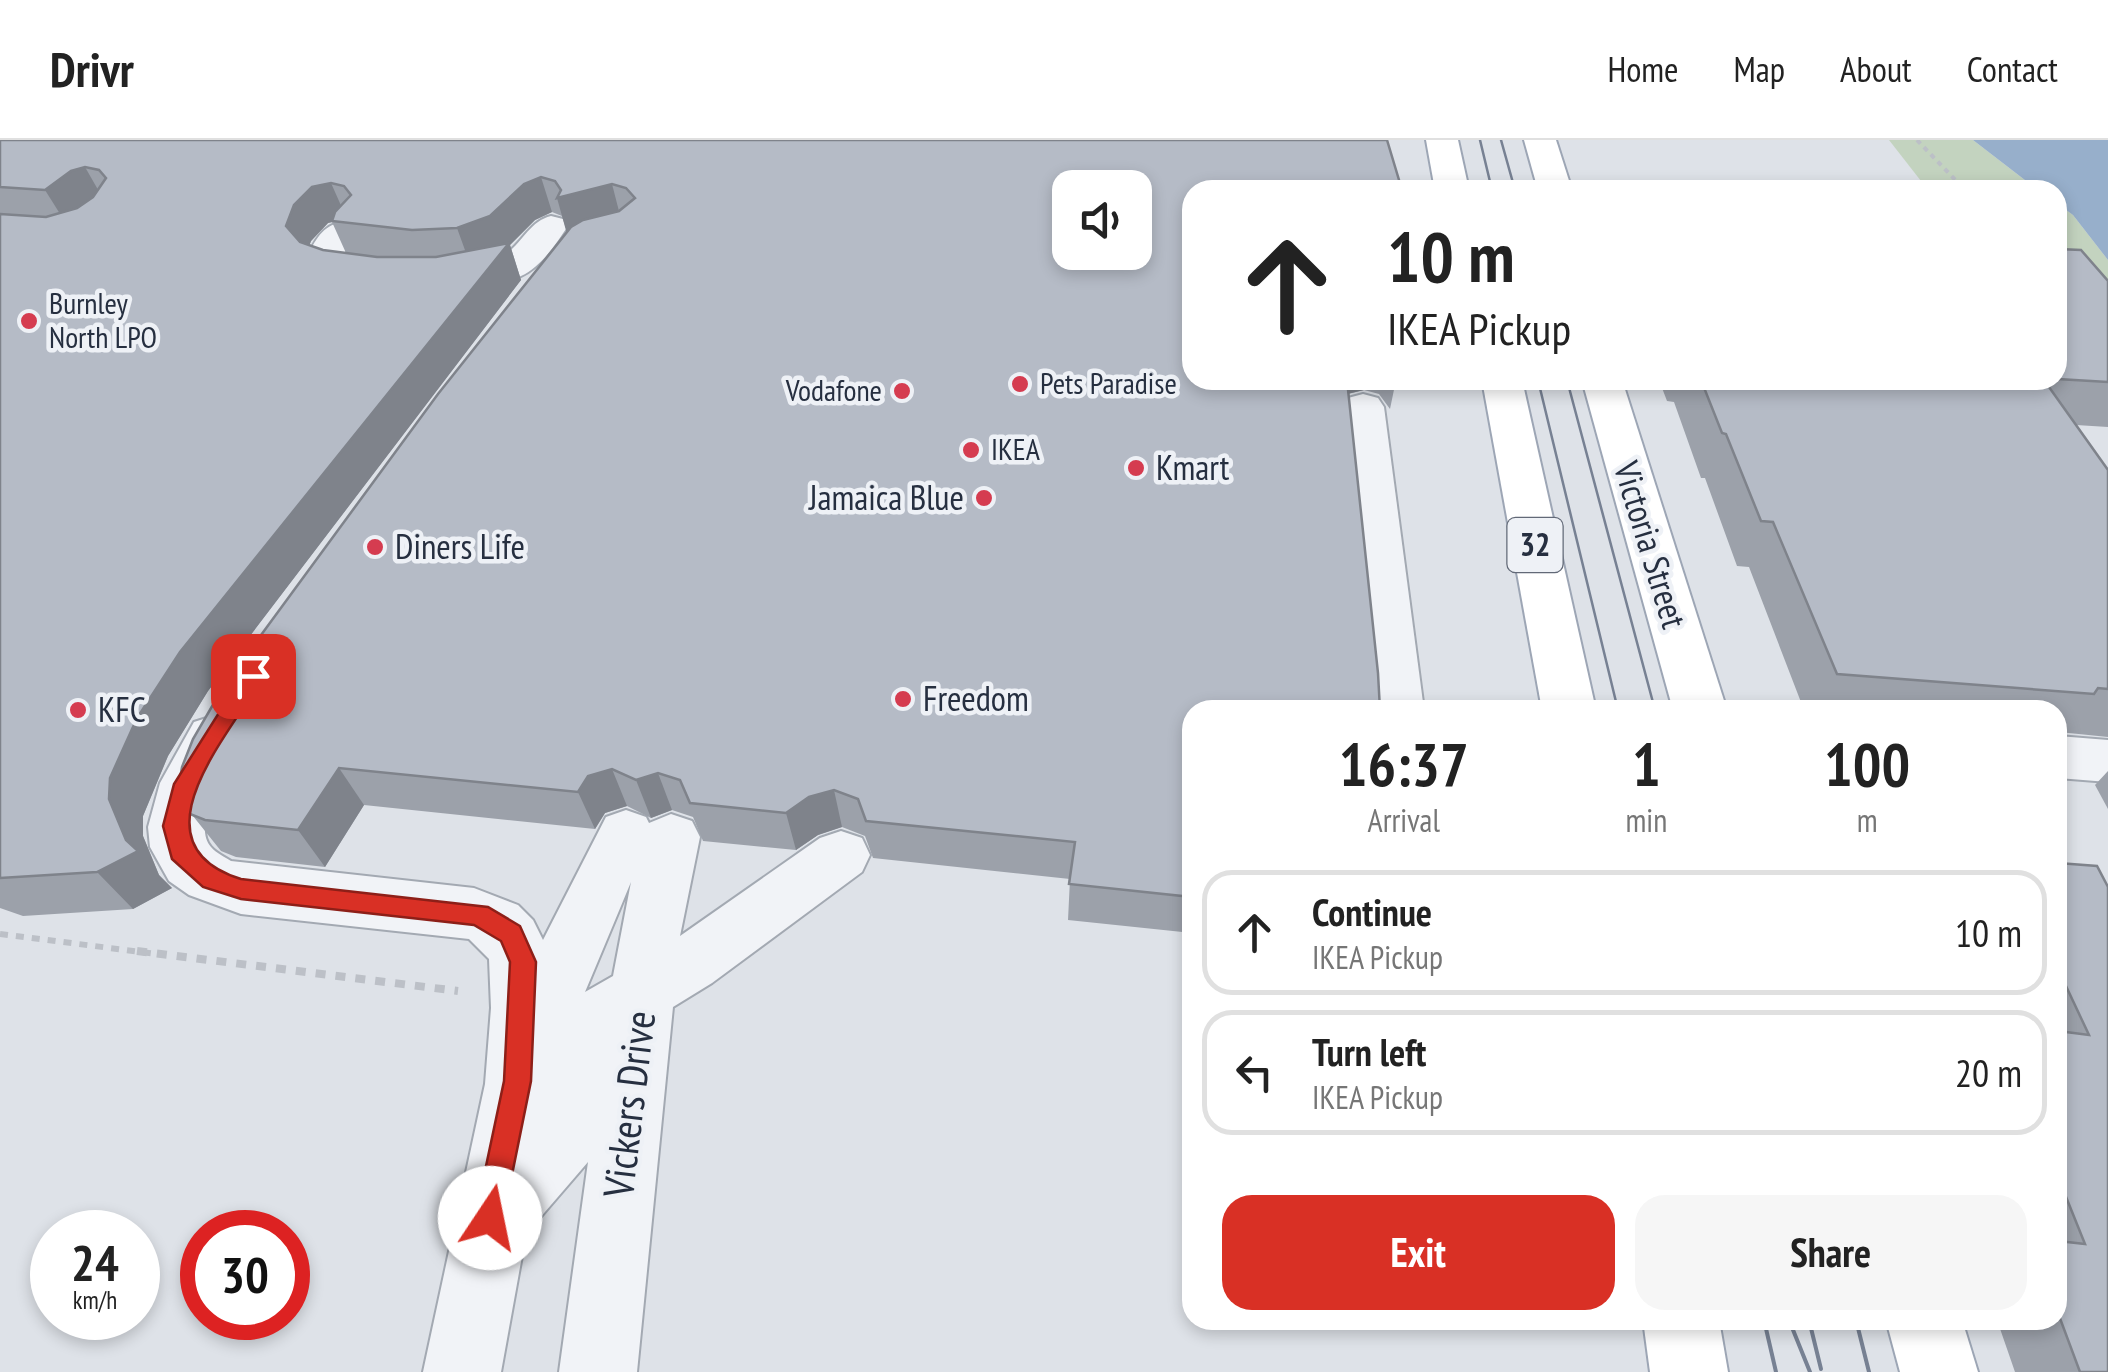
<!DOCTYPE html>
<style>
:root{--surface:#fff;--page:#f6f6f6;--text:#222;--muted:#767676;--line:#e0e0e0;--accent:#d93025}
body{margin:0;font-family:"PT Sans Narrow",sans-serif;background:var(--page);color:var(--text);height:100vh;display:flex;flex-direction:column;font-size:38px;white-space:nowrap}
*{box-sizing:border-box;margin:0}
p{font-size:32px;color:var(--muted)}
.icon{flex:none;width:55px;height:55px;fill:none;stroke:currentColor;stroke-width:2;stroke-linecap:round;stroke-linejoin:round}
.map{position:relative;flex:1;overflow:hidden}
.details{position:absolute;left:1182px;top:560px;width:885px;height:630px;display:flex;flex-direction:column;background:var(--surface);border-radius:30px;box-shadow:0 5px 15px #0003}
.details>*{flex:none}
.guide{position:absolute;left:1182px;top:40px;width:885px;height:210px;border-radius:30px;box-shadow:0 5px 15px #0003;background:#fff;color:var(--text);overflow:hidden}
.tools{position:absolute;left:1052px;top:30px;display:grid;gap:20px}
.tools a{display:grid;place-items:center;width:100px;height:100px;border-radius:20px;background:var(--surface);box-shadow:0 5px 15px #0003;font-size:50px}
.speed{position:absolute;left:30px;top:1070px;display:flex;gap:20px;font-size:50px;font-weight:700;text-align:center}
.speed>*{display:grid;place-content:center;width:130px;height:130px;border-radius:50%;background:var(--surface);box-shadow:0 5px 15px #0003;line-height:1}
.speed small{font-size:25px;font-weight:400}
.speed .limit{border:15px solid #d22;background:#fff;color:#111}
.pin{position:absolute;display:grid;place-items:center;width:85px;height:85px;color:#fff;margin:-42px;border-radius:20px;box-shadow:0 5px 15px #0006}
.me{position:absolute;width:110px;margin:-55px;rotate:11deg;stroke-linejoin:round;filter:drop-shadow(0 0 8px #0008)}
.turn{display:flex;align-items:center;gap:35px;height:210px;padding:0 40px;font-size:45px}
.turn .icon{width:130px;height:130px;stroke-width:2.5}
.turn b{display:block;font-size:70px;line-height:85px}
.eta{display:flex;justify-content:space-evenly;align-items:center;height:170px;text-align:center}
.eta b{font-size:60px;font-weight:700;line-height:70px}
.button{display:flex;gap:20px;margin-top:auto;padding:20px 40px}
.button a{flex:1;height:115px;border-radius:30px;background:var(--accent);color:#fff;font-size:40px;font-weight:700;line-height:115px;text-align:center}
.button a+a{background:var(--page);color:var(--text)}
ul{padding:0;list-style:none}
li{display:flex;align-items:center;gap:30px;height:125px;margin:0 20px 15px;padding:0 20px;border:5px solid var(--line);border-radius:30px}
li div{flex:1}
li b{display:block;font-size:38px}
li em{font-style:normal}
header{display:flex;align-items:center;gap:60px;box-sizing:border-box;height:140px;padding:0 50px;background:var(--surface);border-bottom:2px solid var(--line)}
header strong{font-size:48px}
nav{display:flex;gap:55px;margin-inline-start:auto;font-size:35px}
.map>svg:first-child{display:block}
.green{fill:#c3d3bf}
.water{fill:#97afcb}
.lines{fill:none;stroke-linecap:round;stroke-linejoin:round}
.minor-casing{stroke:#a3a9b2;stroke-width:4}
.major-casing{stroke:#9da6b5;stroke-width:4}
.path-far2{stroke:#bcc0c7;stroke-width:4;stroke-dasharray:5 5;stroke-linecap:butt}
.path-far1{stroke:#bcc0c7;stroke-width:6;stroke-dasharray:8 8;stroke-linecap:butt}
.path{stroke:#bcc0c7;stroke-width:8;stroke-dasharray:10 10;stroke-linecap:butt}
.minor{fill:#f1f3f7;fill-rule:evenodd}
.major{fill:#fff;fill-rule:evenodd}
.tram-far1{stroke:#778193;stroke-width:2.5}
.tram{stroke:#778193;stroke-width:4}
.wall{fill:#9ca1aa;fill-rule:evenodd}
.shaded-wall{fill:#7f838b}
.building{fill:#b5bbc6;stroke:#7f838b;stroke-width:2.5;fill-rule:evenodd}
.route{fill:#d93025;stroke:#8d1f18;stroke-width:2.5}
.poi-dot{fill:#d53c50;stroke:#eef1f6;stroke-width:4}
.labels{text-anchor:middle;stroke-width:9;stroke-linejoin:round;paint-order:stroke}
.far-poi-label{font-size:30px;fill:#262f40;stroke:#eef1f6;text-anchor:start}
.shield{fill:#eef1f6;stroke:#626977;stroke-width:2.5}
.shield-label{font-size:32px;font-weight:bold;fill:#262f40}
.poi-label{font-size:35px;fill:#262f40;stroke:#eef1f6;text-anchor:start}
.street-label{font-size:35px;fill:#262f40;stroke:#eef1f6}
.near-street-label{font-size:42px;fill:#262f40;stroke:#eef1f6}
</style>
<header>
<strong>Drivr</strong>
<nav><a>Home</a><a>Map</a><a>About</a><a>Contact</a></nav>
</header>
<div class="map">
<svg width="2108" height="1232" viewBox="0 0 2108 1232">
<rect width="100%" height="100%" fill="#dee2e8"/>
<g class="green">
<path d="M1889 0H1973L2038 50H1928Z"/>
<path d="M2058 64 2073 75 2108 120V219L2058 157Z"/>
</g>
<path class="water" d="M1973 0H2108V120L2073 75 2058 64V50H2038Z"/>
<g class="lines">
<defs>
<g id="minor">
<path d="M551 76 563 79 568 86C556 104 541 127 521 136 478 156 365 155 321 137 315 134 310 126 306 120 316 96 328 77 356 84L362 91 347 106 343 120C384 127 470 141 505 115 522 103 530 81 551 76Z"/>
<path d="M1363 254 1378 258 1384 267 1424 570H1370L1342 267 1348 258Z"/>
<path d="M213 576 232 582 240 596C228 619 190 684 211 707 216 713 225 717 231 721L474 748 518 765 533 780 543 800 606 677 626 670 646 677 649 683 671 674 692 681 700 697 680 796 820 698 841 691 862 698 870 715 862 732 712 843 673 867 637 1232H559L588 1022 526 1094 501 1232H423L485 944 491 868 489 819 469 799 241 774 189 755 169 741 150 707 148 687 160 643 194 582ZM631 742 613 836 585 852Z"/>
<path d="M2058 596 2108 600V642L2058 638Z"/>
</g>
<g id="major">
<path d="M1426 0H1458L1469 50H1435Z"/>
<path d="M1524 0H1556L1572 50H1538Z"/>
<path d="M1482 240H1522L1596 570H1542Z"/>
<path d="M1582 240H1622L1727 570H1673Z"/>
<path d="M1643 1180H1719L1728 1232H1650Z"/>
<path d="M1886 1180H1962L1978 1232H1900Z"/>
</g>
</defs>
<use href="#minor" class="minor-casing"/>
<use href="#major" class="major-casing"/>
<path class="path-far2" d="M1917 0 1965 50"/>
<path class="path-far1" d="M0 794 157 814"/>
<path class="path" d="M137 811 458 851"/>
<use href="#minor" class="minor"/>
<use href="#major" class="major"/>
<g class="tram-far1">
<path d="M1480 0 1492 50"/>
<path d="M1501 0 1515 50"/>
<path d="M1538 240 1618 570"/>
<path d="M1567 240 1655 570"/>
</g>
<g class="tram">
<path d="M1764 1180 1776 1232"/>
<path d="M1789 1180 1810 1232"/>
<path d="M1809 1180 1821 1229"/>
<path d="M1856 1180 1869 1232"/>
</g>
</g>
<g class="wall">
<path d="M0 0H1387L1192 240H1396L1390 269 1379 254 1364 250 1348 254 1192 570V793L1068 780 1070 739 873 718 865 696 842 687 818 695 796 710 703 701 693 677 672 670 651 678 627 666 605 673 595 689 364 665 325 727 236 717 221 711 177 656 567 92 562 76 552 72 535 80 510 105 521 140 208 551 168 616 143 676V696L159 735 172 748 133 769 23 776 0 768ZM332 82 346 113 323 110 309 106 311 101 328 83Z"/>
<path d="M2058 109 2108 141V287L2076 285 2108 330V597L2059 592 2058 594V570H1804L1749 427 1737 426 1705 338H1701L1674 262 1667 261 1659 240H2058Z"/>
<path d="M2108 631V669L2095 645Z"/>
<path d="M2058 723 2097 726 2108 1232H2015L1997 1180H2058Z"/>
</g>
<g class="shaded-wall">
<path d="M85 27 105 62 67 85 45 50 71 31Z"/>
<path d="M541 37 552 72 535 80 510 105 521 140 208 551 168 616 143 676V696L159 735 172 748 133 769 97 732 109 659 110 638 137 578 180 512 470 124 457 88 524 44Z"/>
<path d="M331 43 347 79 332 81V82L328 83 311 101 303 122 286 86 294 65 312 47Z"/>
<path d="M612 44 621 79 567 94 557 58Z"/>
<path d="M1344 240H1366L1364 250 1347 254Z"/>
<path d="M339 628 364 665 325 727 298 690Z"/>
<path d="M612 629 627 666 605 673 595 689 578 652 588 636Z"/>
<path d="M658 633 672 670 651 678 636 640Z"/>
<path d="M834 650 842 687 818 695 796 710 786 673 809 657Z"/>
</g>
<g class="building">
<path d="M0 0H1387L1402 50H1192V240H1347L1378 533 1380 570H1192V757L1069 744 1075 702 866 681 858 659 834 650 809 657 786 673 690 663 680 640 658 633 636 640 612 629 588 636 578 652 339 628 298 690 205 680 190 674 177 656 182 627 193 599 225 544 438 254 571 87 583 80 619 71 635 58 626 48 612 44 557 58 561 50 555 41 541 37 524 44 490 76 457 88 412 90 332 81 335 72 351 55 344 46 331 43 312 47 294 65 286 86 300 102 323 110 377 117H436L509 103 180 512 137 578 110 638 109 659 126 700 138 711 97 732 0 738V74L46 77 77 68 93 57 106 38 99 30 85 27 71 31 45 50 0 47ZM1070 48H1135V112H1070Z"/>
<path d="M2058 109 2081 110 2108 141V242L2058 239Z"/>
<path d="M1701 240H2044L2108 330V549L2098 548 2094 554 1837 534 1773 382 1761 381 1726 294 1722 293Z"/>
<path d="M2058 723 2097 726 2108 747V1232H2080L2058 1173V1101L2085 1104 2058 1037V891L2089 895 2058 829Z"/>
</g>
<path class="route" d="M253 528 264 536C229 595 129 704 241 739L488 767 520 786 536 822 531 941 501 1089 490 1093 480 1089 475 1078 504 941 510 822 501 801 474 785 241 759 203 747 172 719 163 686 174 644 246 530Z"/>
<g class="poi-dot">
<circle cx="29" cy="181" r="10"/>
<circle cx="1020" cy="244" r="10"/>
<circle cx="902" cy="251" r="10"/>
<circle cx="971" cy="310" r="10"/>
<circle cx="1136" cy="328" r="10"/>
<circle cx="984" cy="358" r="10"/>
<circle cx="375" cy="407" r="10"/>
<circle cx="903" cy="559" r="10"/>
<circle cx="78" cy="570" r="10"/>
</g>
<g class="labels">
<g class="far-poi-label">
<text x="49" y="174">Burnley<tspan x="49" dy="34">North LPO</tspan></text>
<text x="1040" y="254">Pets Paradise</text>
<text x="882" y="261" text-anchor="end">Vodafone</text>
<text x="991" y="320">IKEA</text>
</g>
<rect class="shield" x="1507.5" y="378" width="55" height="54" rx="8"/>
<g class="shield-label">
<text x="1535" y="416">32</text>
</g>
<g class="poi-label">
<text x="1156" y="340">Kmart</text>
<text x="964" y="370" text-anchor="end">Jamaica Blue</text>
<text x="395" y="419">Diners Life</text>
<text x="923" y="571">Freedom</text>
<text x="98" y="582">KFC</text>
</g>
<g class="street-label">
<text transform="translate(1650 405) rotate(73)" y="12">Victoria Street</text>
</g>
<g class="near-street-label">
<text transform="translate(629 964) rotate(-83)" y="15">Vickers Drive</text>
</g>
</g>
</svg>
<div class="tools">
<a><svg class="icon" aria-label="sound" viewBox="0 0 24 24"><path d="M4 9h4l5-4v14l-5-4H4zM17 9q2 3 0 6"/></svg></a>
</div>
<div class="speed"><div>24<small>km/h</small></div><div class="limit">30</div></div>
<div class="pin" style="left:253px;top:536px;background:#d93025"><svg class="icon" aria-label="arrive" viewBox="0 0 24 24"><path d="M6 21V4h12l-3 4 3 4H6"/></svg></div>
<svg class="me" style="left:490px;top:1078px" viewBox="-20 -20 40 40"><circle r="19" fill="#fff"/><path d="M0-13L10 11 0 6-10 11z" fill="#d93025"/></svg>
<div class="guide">
<div class="turn"><svg class="icon" aria-label="ahead" viewBox="0 0 24 24"><path d="M12 20V5M6 11l6-6 6 6"/></svg><div><b>10 m</b>IKEA Pickup</div></div>
</div>
<section class="details">
<div class="eta">
<div><b>16:37</b><p>Arrival</p></div>
<div><b>1</b><p>min</p></div>
<div><b>100</b><p>m</p></div>
</div>
<ul>
<li><svg class="icon" aria-label="ahead" viewBox="0 0 24 24"><path d="M12 20V5M6 11l6-6 6 6"/></svg><div><b>Continue</b><p>IKEA Pickup</p></div><em>10 m</em></li>
<li><svg class="icon" aria-label="left" viewBox="0 0 24 24"><path d="M17 20v-9H6M10 6l-5 5 5 5"/></svg><div><b>Turn left</b><p>IKEA Pickup</p></div><em>20 m</em></li>
</ul>
<div class="button"><a>Exit</a><a>Share</a></div>
</section>
</div>
